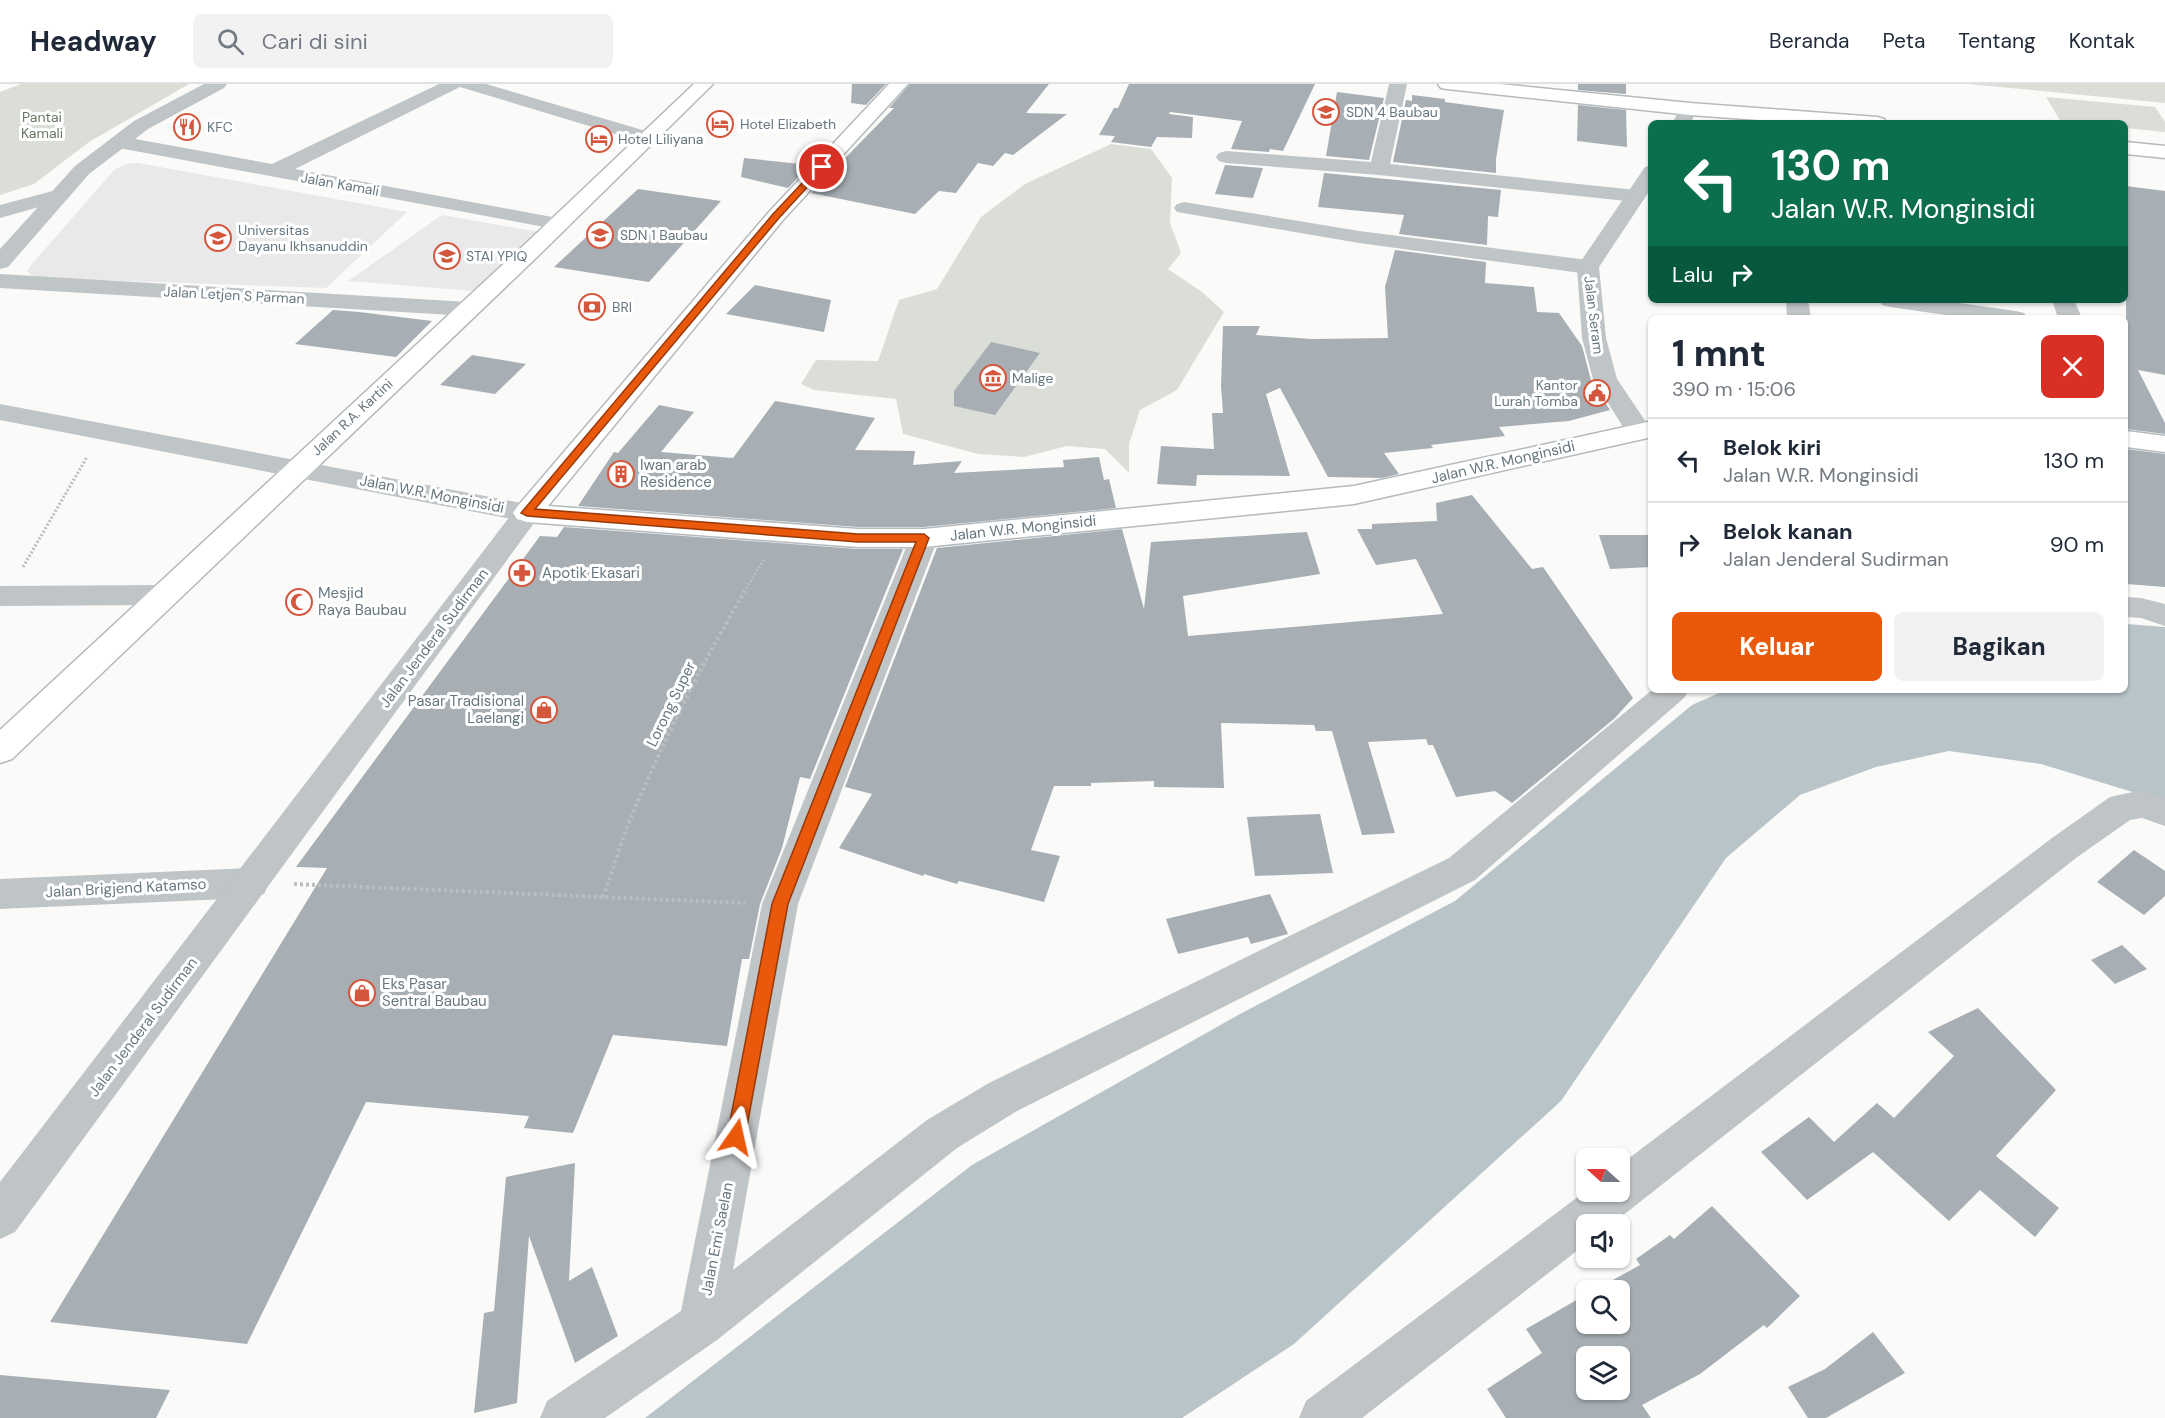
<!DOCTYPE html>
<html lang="id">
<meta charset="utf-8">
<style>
:root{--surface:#fff;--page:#f2f2f3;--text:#1f2937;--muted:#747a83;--line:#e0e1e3;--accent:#ea580c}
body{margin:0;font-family:"DM Sans",sans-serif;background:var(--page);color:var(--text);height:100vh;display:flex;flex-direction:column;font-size:22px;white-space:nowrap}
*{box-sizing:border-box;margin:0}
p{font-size:20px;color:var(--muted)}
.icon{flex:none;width:33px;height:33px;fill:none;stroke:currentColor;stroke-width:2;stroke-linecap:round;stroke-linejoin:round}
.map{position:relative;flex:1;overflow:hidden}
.side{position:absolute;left:1648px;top:231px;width:480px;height:378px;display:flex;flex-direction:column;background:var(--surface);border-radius:9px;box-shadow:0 2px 4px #0004}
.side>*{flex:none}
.top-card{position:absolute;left:1648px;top:36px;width:480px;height:183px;border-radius:9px;box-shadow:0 2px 4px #0004;background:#0b6e4f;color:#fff;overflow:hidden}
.needle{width:39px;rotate:291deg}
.fabs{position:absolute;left:1576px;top:1064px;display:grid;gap:12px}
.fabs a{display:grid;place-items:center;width:54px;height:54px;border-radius:9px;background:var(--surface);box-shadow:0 2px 4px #0004;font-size:30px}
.pin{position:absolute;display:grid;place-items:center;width:51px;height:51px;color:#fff;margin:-26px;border:3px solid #fff;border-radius:50%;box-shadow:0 2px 6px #0007}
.me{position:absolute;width:66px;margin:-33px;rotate:11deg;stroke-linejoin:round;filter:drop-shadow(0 0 4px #0008)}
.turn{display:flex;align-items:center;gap:21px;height:126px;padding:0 24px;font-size:27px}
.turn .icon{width:78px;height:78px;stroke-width:2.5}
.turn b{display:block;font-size:42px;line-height:51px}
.then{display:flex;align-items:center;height:57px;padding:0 24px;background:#0003;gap:12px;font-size:22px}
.round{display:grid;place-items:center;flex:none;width:63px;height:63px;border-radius:9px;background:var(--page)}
.summary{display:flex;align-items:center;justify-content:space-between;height:102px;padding:0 24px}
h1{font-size:36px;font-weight:800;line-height:45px}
.action{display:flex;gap:12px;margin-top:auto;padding:12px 24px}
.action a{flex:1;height:69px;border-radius:9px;background:var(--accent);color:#fff;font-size:24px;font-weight:800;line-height:69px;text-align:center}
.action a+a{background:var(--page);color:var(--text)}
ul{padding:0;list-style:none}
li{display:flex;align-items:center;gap:18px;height:84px;padding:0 24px;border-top:2px solid var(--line)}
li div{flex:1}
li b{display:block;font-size:22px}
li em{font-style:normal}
header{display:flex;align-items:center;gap:36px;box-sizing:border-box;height:84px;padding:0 30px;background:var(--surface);border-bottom:2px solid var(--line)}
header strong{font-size:28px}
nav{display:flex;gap:33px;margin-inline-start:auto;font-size:21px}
.search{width:420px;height:54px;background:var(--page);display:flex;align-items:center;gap:15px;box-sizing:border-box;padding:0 21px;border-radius:9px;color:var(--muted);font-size:22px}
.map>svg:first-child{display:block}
.built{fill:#e8e9e8}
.green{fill:#daded7}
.water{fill:#b9c4c8}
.building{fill:#a7afb4;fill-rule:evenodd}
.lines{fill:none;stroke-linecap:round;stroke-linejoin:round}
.secondary-casing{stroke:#b4babe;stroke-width:3}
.trunk-casing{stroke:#b5b9bc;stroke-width:3}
.path-far1{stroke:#babec0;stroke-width:3;stroke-dasharray:2 2;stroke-linecap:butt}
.path{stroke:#babec0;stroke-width:4;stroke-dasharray:3 3;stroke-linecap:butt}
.minor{fill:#bfc4c7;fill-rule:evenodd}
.tertiary{fill:#bfc4c7;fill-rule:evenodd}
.secondary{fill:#fff;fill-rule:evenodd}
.trunk{fill:#fff;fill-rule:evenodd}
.route{fill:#ea580c;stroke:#983908;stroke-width:1.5}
.labels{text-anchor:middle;stroke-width:6;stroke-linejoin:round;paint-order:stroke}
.far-poi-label{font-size:14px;fill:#677780;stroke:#fff;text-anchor:start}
.far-park-label{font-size:14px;fill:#6a7966;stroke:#fff}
.far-street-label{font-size:14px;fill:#677780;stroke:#fff}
.street-label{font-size:15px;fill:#677780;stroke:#fff}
.poi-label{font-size:15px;fill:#677780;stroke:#fff;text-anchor:start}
</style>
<header>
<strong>Headway</strong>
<div class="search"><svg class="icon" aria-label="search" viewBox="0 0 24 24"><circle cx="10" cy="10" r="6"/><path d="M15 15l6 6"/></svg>Cari di sini</div>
<nav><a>Beranda</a><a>Peta</a><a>Tentang</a><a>Kontak</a></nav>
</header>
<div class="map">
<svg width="2165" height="1334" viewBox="0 0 2165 1334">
<rect width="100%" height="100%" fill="#fafaf8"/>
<g class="built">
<path d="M130 79H138L407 128 326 204 38 194 31 191 27 187 33 179 115 85Z"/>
<path d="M442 131 539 148 474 207 348 197Z"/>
</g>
<g class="green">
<path d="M21 0H189L89 58 34 100 0 111V8Z"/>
<path d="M1969 0H2165V19Z"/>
<path d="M2046 13 2155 23 2165 38V48L2126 44V39L2061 38Z"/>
<path d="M1111 60 1151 65 1172 94 1170 139 1181 169 1168 185 1202 208 1224 228 1177 306 1140 326 1129 360V389L1105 365 1067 362 1024 373 978 370 903 350 896 315 814 306 801 300 816 276 878 277 899 216 937 205 981 133 1025 100Z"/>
</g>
<path class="water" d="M2126 540 2165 543V718L2041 680 1949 667 1876 683 1800 711 1726 774 1561 1017 1294 1260 1182 1334H645L972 1081 1240 930 1455 817 1692 621 1726 606H2126Z"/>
<g class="building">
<path d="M852 0H886L866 21 851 19Z"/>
<path d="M910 0H1049L1026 29 1067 30 1013 71 1005 69 993 82 978 79 956 109 939 107 915 130 811 109 894 24H889Z"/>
<path d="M1129 0H1315L1283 67 1270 65 1269 68 1231 65 1242 37 1170 28 1169 30 1193 33 1192 54 1157 53 1151 63 1111 58 1115 52 1099 51 1114 24H1118Z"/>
<path d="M1578 0H1626V10L1578 6Z"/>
<path d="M1337 8 1384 14 1369 76 1326 72Z"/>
<path d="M1412 11 1445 15V18L1504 26 1496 75V89L1393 78 1406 16 1412 17Z"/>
<path d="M1578 21 1626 26 1627 63 1577 57Z"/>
<path d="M744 74 810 81 788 104 741 93Z"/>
<path d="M1225 81 1263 84 1253 114 1215 110Z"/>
<path d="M1324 89 1501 106 1498 133 1488 132 1487 161 1399 150 1404 131 1318 123Z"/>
<path d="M2126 102 2165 107V291L2138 286 2165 339V350L2126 345Z"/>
<path d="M638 105 721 117 649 198 554 183Z"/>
<path d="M1395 166 1486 178 1485 199 1534 203 1537 228 1559 229 1582 262 1591 296 1610 326 1569 337 1499 343 1505 352 1431 361 1433 364 1384 369 1399 390 1382 394 1328 393 1280 304 1266 310 1290 392 1197 391 1196 402 1157 400 1161 362 1214 365 1212 329H1223L1221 302 1223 242H1260L1256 251 1312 255 1388 254 1385 203Z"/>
<path d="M755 201 831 216 824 248 726 230Z"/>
<path d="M333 226 359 228 432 237 396 273 295 260Z"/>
<path d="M991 258 1040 269 995 331 954 322V307Z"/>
<path d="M472 271 526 280 495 310 440 301Z"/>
<path d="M775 317 875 334 855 366 915 367 913 381 962 377 954 389 1064 383 1063 376 1099 373 1104 396 1109 395 1116 424 924 443H858L578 422 614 368 618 369 659 321 694 328 661 368 733 374Z"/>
<path d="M2126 365 2165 370V503L2126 500Z"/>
<path d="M1472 411 1532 485 1543 483 1633 614 1615 634 1512 719 1495 707 1456 713 1433 661H1428L1426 655 1368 658 1395 749 1362 751 1332 647H1316L1314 641 1221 639 1224 704 1154 703V697L1091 699V702H1054L1031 766 1060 772 1044 818 959 797 957 800 924 790 923 792 839 764 872 710 845 703 937 464 1122 445 1144 525 1151 458 1307 448 1320 490 1183 512 1188 552 1443 530 1416 475 1376 481 1357 445H1372V440L1437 437 1436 419Z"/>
<path d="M564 443 858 465H903L810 695 800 693 782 764 760 820 749 875H742L727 962 613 951 573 1049 524 1044 529 1032 366 1018 247 1260 50 1238 327 784 296 783 540 452 557 453Z"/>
<path d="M1599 451H1652V483L1610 485Z"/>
<path d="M1320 730 1333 789 1255 792 1247 733Z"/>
<path d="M2134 766 2165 787V812L2144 831 2097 798Z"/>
<path d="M1270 810 1288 850 1251 860 1248 853 1178 870 1166 835Z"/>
<path d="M2122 861 2147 885 2115 900 2091 876Z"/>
<path d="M1978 924 2056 1006 1996 1072 2059 1124 2035 1153 1980 1106 1949 1137 1873 1068 1807 1116 1761 1068 1809 1033 1834 1058 1877 1019 1894 1034 1954 972 1928 948Z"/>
<path d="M575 1079 569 1197 592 1183 618 1252 575 1279 529 1152 517 1319 474 1329 484 1229 494 1227 506 1093Z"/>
<path d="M1712 1122 1800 1212 1767 1244 1764 1241 1700 1290 1642 1321 1651 1334H1506L1487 1305 1542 1269 1526 1245 1587 1210V1239H1620V1206H1595L1640 1181 1636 1175 1670 1151 1674 1155ZM1587 1272H1620V1305H1587Z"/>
<path d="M1873 1248 1905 1289 1826 1334H1808L1788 1303 1825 1285Z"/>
<path d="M0 1291 170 1306 156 1334H0Z"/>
</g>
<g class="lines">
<defs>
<g id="secondary">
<path d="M889 0H908L783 136 548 422 858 445H924L1354 402 1652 337V353L1354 420 924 463H858L527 438 517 435 513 429 517 423 769 128Z"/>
<path d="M1438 0H1500L1690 19 1877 33 1884 35 1886 39H1802L1690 31 1447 5 1441 4Z"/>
<path d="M2126 58 2165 62V74L2126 70Z"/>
<path d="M2126 347 2165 352V368L2126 363Z"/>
</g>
<path id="trunk" d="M694 0H713L537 173 12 675 0 679V646L522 163Z"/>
</defs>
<use href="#secondary" class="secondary-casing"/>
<use href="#trunk" class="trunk-casing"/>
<g class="path-far1">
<path d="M23 483 87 373"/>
<path d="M744 508 765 474"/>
</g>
<g class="path">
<path d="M294 800 745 819"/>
<path d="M603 813C613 786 621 757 632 731 665 654 702 579 745 507"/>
</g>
<g class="minor">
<path d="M439 0H486L656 50 659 54 656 58H642L460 3 295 85 568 136 572 140 568 144 561 146 119 64 112 62 109 58 112 54 119 52 272 80Z"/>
<path d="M1389 0H1407L1390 80 1636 106 1643 108 1646 112 1643 116 1636 118 1379 91 1226 79 1219 77 1216 73 1219 69 1226 67 1371 78Z"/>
<path d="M60 105 67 107 70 111 67 115 0 134V121Z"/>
<path d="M1184 118 1359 147 1588 176 1596 178 1599 183 1596 188 1588 190 1359 159 1177 128 1174 124 1177 120Z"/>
<path d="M0 190 469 218 477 220 481 225 477 230 469 232 0 204Z"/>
<path d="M1786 216H1808L1811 234H1787Z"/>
<path d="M1879 216H1938L2016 227 2024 229 2028 234H1967L1890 223 1882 221Z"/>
<path d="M2052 216H2074L2082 234H2058Z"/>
<path d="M0 320 527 420 537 423 541 429 537 435 527 438 0 336Z"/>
<path d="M924 445 934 447 938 454 798 820 733 1186 927 1036 989 999 1449 774 1652 606H1689L1684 614 1475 796 1017 1027 957 1064 717 1256 605 1334H540L547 1317 681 1227 762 820 910 454 914 447Z"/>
<path d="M161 501 171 504 176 511 171 518 161 521 0 522V502Z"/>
<path d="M2126 513 2141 514 2165 520V542L2141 534 2126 533Z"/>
<path d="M2142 706 2165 714V742L2142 734 2130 736 2076 774 1612 1140H1587V1159L1362 1334H1299L1306 1317 1587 1106 1620 1107V1081L2052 754 2110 713Z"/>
<path d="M251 784 264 788 269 799 264 810 251 814 0 825V795Z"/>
</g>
<g class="tertiary">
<path d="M204 0H227L224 4 148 45 89 90 8 183 0 185V165L75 82 134 37Z"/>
<path d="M1690 19 1697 21 1699 25 1690 39H1672L1683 21Z"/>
<path d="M1652 81V103L1599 183 1606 254 1617 295 1652 347 1648 354 1639 356 1630 354 1593 295 1582 254 1577 183 1645 83Z"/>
<path d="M527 420 537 423 541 429 537 435 15 1148 0 1155V1098L517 423Z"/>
</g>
<use href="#secondary" class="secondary"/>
<use href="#trunk" class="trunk"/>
</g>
<path class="route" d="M819 81 826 83 779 134 535 425 858 450H924L929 454 788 820 745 1053 742 1059 736 1062 730 1059 727 1053 772 820 916 458H858L527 432 521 429 773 130Z"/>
<defs>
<symbol id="school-ring" viewBox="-11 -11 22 22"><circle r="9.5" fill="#fff" stroke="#d4573d" stroke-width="1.5"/><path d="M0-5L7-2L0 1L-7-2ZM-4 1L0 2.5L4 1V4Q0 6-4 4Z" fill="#d4573d"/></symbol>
<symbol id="hotel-ring" viewBox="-11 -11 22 22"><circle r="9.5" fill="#fff" stroke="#d4573d" stroke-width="1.5"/><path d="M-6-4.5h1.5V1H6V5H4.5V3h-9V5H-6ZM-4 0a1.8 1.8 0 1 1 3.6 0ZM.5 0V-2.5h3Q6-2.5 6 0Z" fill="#d4573d"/></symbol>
<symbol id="restaurant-ring" viewBox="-11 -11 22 22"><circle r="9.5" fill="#fff" stroke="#d4573d" stroke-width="1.5"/><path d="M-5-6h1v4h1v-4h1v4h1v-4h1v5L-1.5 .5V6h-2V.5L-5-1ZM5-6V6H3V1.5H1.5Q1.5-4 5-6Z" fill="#d4573d"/></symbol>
<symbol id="university-ring" viewBox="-11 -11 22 22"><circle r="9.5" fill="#fff" stroke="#d4573d" stroke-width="1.5"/><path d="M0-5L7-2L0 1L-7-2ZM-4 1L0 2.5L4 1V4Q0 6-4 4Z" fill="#d4573d"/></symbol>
<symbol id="bank-ring" viewBox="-11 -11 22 22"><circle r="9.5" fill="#fff" stroke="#d4573d" stroke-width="1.5"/><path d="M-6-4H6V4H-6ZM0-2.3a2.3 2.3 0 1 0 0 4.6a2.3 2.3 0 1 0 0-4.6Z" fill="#d4573d"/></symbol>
<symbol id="museum-ring" viewBox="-11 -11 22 22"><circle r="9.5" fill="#fff" stroke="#d4573d" stroke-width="1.5"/><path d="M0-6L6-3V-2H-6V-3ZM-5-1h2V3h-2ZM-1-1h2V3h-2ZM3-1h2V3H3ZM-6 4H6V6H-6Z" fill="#d4573d"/></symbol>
<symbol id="civic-ring" viewBox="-11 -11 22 22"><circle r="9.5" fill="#fff" stroke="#d4573d" stroke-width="1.5"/><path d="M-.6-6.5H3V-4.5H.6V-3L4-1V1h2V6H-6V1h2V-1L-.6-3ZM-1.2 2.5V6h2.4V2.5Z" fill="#d4573d"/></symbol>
<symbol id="building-ring" viewBox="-11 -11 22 22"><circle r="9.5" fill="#fff" stroke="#d4573d" stroke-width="1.5"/><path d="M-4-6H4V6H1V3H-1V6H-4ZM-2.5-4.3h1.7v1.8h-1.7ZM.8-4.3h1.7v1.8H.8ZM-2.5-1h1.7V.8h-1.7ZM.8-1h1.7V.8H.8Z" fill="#d4573d"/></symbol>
<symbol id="pharmacy-ring" viewBox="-11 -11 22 22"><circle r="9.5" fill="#fff" stroke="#d4573d" stroke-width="1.5"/><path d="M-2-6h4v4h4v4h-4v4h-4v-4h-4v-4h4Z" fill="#d4573d"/></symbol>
<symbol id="mosque-ring" viewBox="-11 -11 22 22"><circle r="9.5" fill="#fff" stroke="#d4573d" stroke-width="1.5"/><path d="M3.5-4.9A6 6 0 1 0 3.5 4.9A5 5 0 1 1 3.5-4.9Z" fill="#d4573d"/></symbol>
<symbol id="shop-ring" viewBox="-11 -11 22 22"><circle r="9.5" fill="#fff" stroke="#d4573d" stroke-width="1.5"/><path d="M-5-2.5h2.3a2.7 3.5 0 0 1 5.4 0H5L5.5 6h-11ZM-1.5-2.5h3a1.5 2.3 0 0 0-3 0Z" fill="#d4573d"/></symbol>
</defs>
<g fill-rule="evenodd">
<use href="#school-ring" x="1311" y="13" width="30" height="30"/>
<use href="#hotel-ring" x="705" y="25" width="30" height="30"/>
<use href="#restaurant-ring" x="172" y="28" width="30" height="30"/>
<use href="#hotel-ring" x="584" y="40" width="30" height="30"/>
<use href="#school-ring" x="585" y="136" width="30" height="30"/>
<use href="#university-ring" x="203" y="139" width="30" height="30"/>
<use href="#university-ring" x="432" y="157" width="30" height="30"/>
<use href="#bank-ring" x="577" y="208" width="30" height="30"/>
<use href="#museum-ring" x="978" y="279" width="30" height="30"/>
<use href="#civic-ring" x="1582" y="294" width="30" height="30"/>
<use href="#building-ring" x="606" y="375" width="30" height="30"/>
<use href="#pharmacy-ring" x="507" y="474" width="30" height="30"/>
<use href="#mosque-ring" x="284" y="503" width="30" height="30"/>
<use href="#shop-ring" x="529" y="611" width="30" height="30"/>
<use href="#shop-ring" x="347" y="894" width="30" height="30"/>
</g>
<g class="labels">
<g class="far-poi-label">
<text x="1346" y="33">SDN 4 Baubau</text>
<text x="740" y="45">Hotel Elizabeth</text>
<text x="207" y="48">KFC</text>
<text x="618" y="60">Hotel Liliyana</text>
<text x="238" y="151">Universitas<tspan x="238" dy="16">Dayanu Ikhsanuddin</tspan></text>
<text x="620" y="156">SDN 1 Baubau</text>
<text x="466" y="177">STAI YPIQ</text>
<text x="612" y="228">BRI</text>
<text x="1012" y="299">Malige</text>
<text x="1578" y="306" text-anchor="end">Kantor<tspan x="1578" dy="16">Lurah Tomba</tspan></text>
</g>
<g class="far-park-label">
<text x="42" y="38">Pantai<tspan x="42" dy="16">Kamali</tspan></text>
</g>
<g class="far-street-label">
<text transform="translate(340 100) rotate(10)" y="5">Jalan Kamali</text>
<text transform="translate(234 211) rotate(3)" y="5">Jalan Letjen S Parman</text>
<text transform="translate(1594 231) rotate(83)" y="5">Jalan Seram</text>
<text transform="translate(352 333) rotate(-43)" y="5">Jalan R.A. Kartini</text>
</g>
<g class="street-label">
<text transform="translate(1503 378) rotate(-13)" y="5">Jalan W.R. Monginsidi</text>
<text transform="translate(432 410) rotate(11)" y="5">Jalan W.R. Monginsidi</text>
<text transform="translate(1023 444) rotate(-6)" y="5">Jalan W.R. Monginsidi</text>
<text transform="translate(434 554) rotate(-53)" y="5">Jalan Jenderal Sudirman</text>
<text transform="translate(671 620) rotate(-64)" y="5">Lorong Super</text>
<text transform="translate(126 804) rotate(-3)" y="5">Jalan Brigjend Katamso</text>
<text transform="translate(143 943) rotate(-53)" y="5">Jalan Jenderal Sudirman</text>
<text transform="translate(717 1155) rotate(-79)" y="5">Jalan Emi Saelan</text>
</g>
<g class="poi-label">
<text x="640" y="386">Iwan arab<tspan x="640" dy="17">Residence</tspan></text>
<text x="542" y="494">Apotik Ekasari</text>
<text x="318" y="514">Mesjid<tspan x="318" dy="17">Raya Baubau</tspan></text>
<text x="524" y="622" text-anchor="end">Pasar Tradisional<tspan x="524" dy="17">Laelangi</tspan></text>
<text x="382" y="905">Eks Pasar<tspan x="382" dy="17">Sentral Baubau</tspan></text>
</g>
</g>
</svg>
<div class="fabs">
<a><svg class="needle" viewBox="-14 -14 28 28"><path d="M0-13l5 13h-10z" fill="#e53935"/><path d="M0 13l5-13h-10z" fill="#747a83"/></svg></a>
<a><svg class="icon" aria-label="sound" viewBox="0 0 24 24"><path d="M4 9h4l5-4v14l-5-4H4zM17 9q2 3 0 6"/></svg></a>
<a><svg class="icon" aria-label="search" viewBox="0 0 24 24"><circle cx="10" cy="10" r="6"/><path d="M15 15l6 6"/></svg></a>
<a><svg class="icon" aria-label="layers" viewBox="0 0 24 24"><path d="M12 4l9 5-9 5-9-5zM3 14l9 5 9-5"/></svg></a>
</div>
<div class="pin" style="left:822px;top:83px;background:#d93025"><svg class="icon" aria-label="arrive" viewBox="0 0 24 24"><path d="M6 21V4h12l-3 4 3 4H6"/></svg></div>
<svg class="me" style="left:736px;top:1053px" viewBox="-20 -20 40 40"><path d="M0-17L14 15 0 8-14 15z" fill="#ea580c" stroke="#fff" stroke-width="4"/></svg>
<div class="top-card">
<div class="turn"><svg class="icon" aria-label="left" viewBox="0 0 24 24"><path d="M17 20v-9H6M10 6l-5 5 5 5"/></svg><div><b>130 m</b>Jalan W.R. Monginsidi</div></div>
<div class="then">Lalu<svg class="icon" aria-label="right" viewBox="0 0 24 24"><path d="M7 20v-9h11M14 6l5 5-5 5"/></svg></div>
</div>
<section class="side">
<div class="summary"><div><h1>1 mnt</h1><p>390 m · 15:06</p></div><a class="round" style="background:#d93025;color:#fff"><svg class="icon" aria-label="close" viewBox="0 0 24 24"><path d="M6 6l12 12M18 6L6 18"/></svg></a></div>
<ul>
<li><svg class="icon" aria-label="left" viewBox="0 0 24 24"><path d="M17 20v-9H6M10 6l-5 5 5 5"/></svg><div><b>Belok kiri</b><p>Jalan W.R. Monginsidi</p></div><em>130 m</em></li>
<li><svg class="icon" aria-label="right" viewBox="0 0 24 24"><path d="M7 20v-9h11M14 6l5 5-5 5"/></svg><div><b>Belok kanan</b><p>Jalan Jenderal Sudirman</p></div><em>90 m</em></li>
</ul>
<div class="action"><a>Keluar</a><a>Bagikan</a></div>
</section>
</div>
